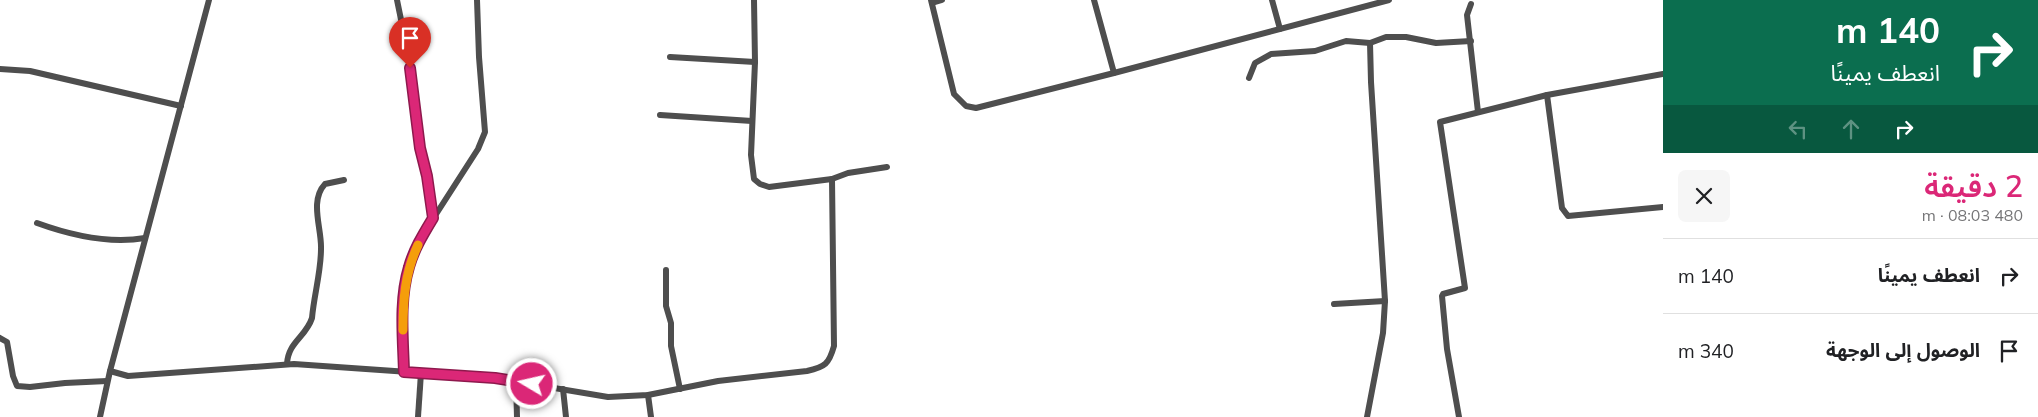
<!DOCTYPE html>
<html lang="ar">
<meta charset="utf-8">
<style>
:root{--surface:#fff;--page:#f6f6f6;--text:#202124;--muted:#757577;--line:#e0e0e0;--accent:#db2777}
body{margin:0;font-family:Mulish,"Noto Sans Arabic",sans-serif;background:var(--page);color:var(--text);direction:rtl;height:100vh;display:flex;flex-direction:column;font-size:19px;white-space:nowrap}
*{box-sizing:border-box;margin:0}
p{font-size:16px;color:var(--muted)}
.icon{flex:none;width:28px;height:28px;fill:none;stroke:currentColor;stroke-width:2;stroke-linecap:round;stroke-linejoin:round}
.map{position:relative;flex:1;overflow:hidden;direction:ltr}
.drawer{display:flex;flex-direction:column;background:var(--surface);width:375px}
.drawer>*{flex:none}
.guide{background:#0b6e4f;color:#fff;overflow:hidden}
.pin{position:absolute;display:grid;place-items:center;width:42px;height:42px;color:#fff;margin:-51px -21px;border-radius:50% 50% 50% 0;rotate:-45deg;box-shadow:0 0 5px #0007}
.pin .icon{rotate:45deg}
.me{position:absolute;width:55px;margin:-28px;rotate:279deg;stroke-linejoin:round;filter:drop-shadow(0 0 4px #0008)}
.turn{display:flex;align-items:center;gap:18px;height:105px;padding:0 15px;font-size:22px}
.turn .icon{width:65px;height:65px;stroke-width:2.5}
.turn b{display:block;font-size:35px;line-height:42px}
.lanes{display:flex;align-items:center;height:48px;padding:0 15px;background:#0003;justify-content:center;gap:25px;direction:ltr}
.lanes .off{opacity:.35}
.round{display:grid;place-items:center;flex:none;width:52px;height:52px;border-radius:8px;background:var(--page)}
.overview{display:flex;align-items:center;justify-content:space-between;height:85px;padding:0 15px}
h1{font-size:30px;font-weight:600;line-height:38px;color:var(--accent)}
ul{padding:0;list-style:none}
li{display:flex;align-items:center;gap:15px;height:75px;padding:0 15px;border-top:1px solid var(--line)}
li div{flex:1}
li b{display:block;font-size:19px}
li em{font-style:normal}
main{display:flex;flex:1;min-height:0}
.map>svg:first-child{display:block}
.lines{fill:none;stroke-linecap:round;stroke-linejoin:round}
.street{stroke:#4e4e4e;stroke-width:6}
.route-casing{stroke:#8e194d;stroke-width:12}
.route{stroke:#db2777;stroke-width:9}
.slow{stroke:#f59e0b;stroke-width:9}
</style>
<main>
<section class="drawer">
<div class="guide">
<div class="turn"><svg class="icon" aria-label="right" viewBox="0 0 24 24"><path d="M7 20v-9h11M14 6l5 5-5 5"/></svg><div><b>140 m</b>انعطف يمينًا</div></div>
<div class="lanes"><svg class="icon off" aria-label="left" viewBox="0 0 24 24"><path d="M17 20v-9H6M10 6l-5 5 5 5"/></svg><svg class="icon off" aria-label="ahead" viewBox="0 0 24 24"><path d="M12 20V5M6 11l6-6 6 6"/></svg><svg class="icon" aria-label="right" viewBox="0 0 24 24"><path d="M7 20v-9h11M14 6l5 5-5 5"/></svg></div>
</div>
<div class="overview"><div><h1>2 دقيقة</h1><p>480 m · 08:03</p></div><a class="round"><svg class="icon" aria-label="close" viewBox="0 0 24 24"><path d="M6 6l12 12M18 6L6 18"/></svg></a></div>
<ul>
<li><svg class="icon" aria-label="right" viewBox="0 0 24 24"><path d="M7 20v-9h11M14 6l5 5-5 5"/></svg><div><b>انعطف يمينًا</b></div><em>140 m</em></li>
<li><svg class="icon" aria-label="arrive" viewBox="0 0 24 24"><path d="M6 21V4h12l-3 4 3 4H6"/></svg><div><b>الوصول إلى الوجهة</b></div><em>340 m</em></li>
</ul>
</section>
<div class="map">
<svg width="1663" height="417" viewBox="0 0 1663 417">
<rect width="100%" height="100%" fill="#fff"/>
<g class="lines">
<g class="street">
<path d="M397 0 407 49 420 148 427 176 433 218"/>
<path d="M754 0 755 62 751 155 754 179 760 184 769 187 832 179 848 173 887 167"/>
<path d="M931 0 954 94 966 106 976 108 1114 73 1389 0"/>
<path d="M1094 0 1114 73"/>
<path d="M1272 0 1280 29"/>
<path d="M932 3 942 0"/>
<path d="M1471 4 1467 15 1478 112"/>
<path d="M1370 43 1371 82 1385 301"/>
<path d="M670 57 755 62"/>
<path d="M0 69 30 71 181 106"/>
<path d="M1249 78 1255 63 1271 54 1315 51 1346 41 1370 43 1386 37H1406L1436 43 1471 41"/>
<path d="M1547 95 1562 208 1568 216 1663 207"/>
<path d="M660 115 752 121"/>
<path d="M37 223C70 235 110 244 145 238"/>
<path d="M666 270V306L671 323V346L680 389"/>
<path d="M1334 304 1385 301 1383 333 1367 417"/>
<path d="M0 338 7 342 13 376 17 386 30 387 65 383 107 381"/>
<path d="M287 364C288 342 306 337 312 318 314 295 321 272 321 249 322 229 309 201 325 184L344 180"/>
<path d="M110 371 128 376 294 364 495 378 608 397 648 395 718 381 807 371C825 367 829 364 834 346L832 179"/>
<path d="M404 372 403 319 406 279 409 265 422 236 478 149 485 132 479 57 477 0"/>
<path d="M516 381 517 417"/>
<path d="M563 389 566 417"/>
<path d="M648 395 651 417"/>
<path d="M100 417 110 371 209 0"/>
<path d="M418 417 421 373"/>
<path d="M1459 417 1447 349 1442 296 1443 294 1465 288 1440 122 1547 95 1663 74"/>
</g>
</g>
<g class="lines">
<defs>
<path id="route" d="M410 68 420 148 427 176 433 218C424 233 414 249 409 267 399 300 403 337 404 372L495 378 532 384"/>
</defs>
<use href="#route" class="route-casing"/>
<use href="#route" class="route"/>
<path class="slow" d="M403 330C403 299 405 273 418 245"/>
</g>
</svg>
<div class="pin" style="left:410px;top:68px;background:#d93025"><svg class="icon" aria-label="arrive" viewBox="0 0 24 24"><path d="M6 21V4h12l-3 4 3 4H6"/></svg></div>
<svg class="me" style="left:532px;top:384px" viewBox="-20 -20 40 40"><circle r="17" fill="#db2777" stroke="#fff" stroke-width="3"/><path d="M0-11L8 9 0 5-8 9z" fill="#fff"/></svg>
</div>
</main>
